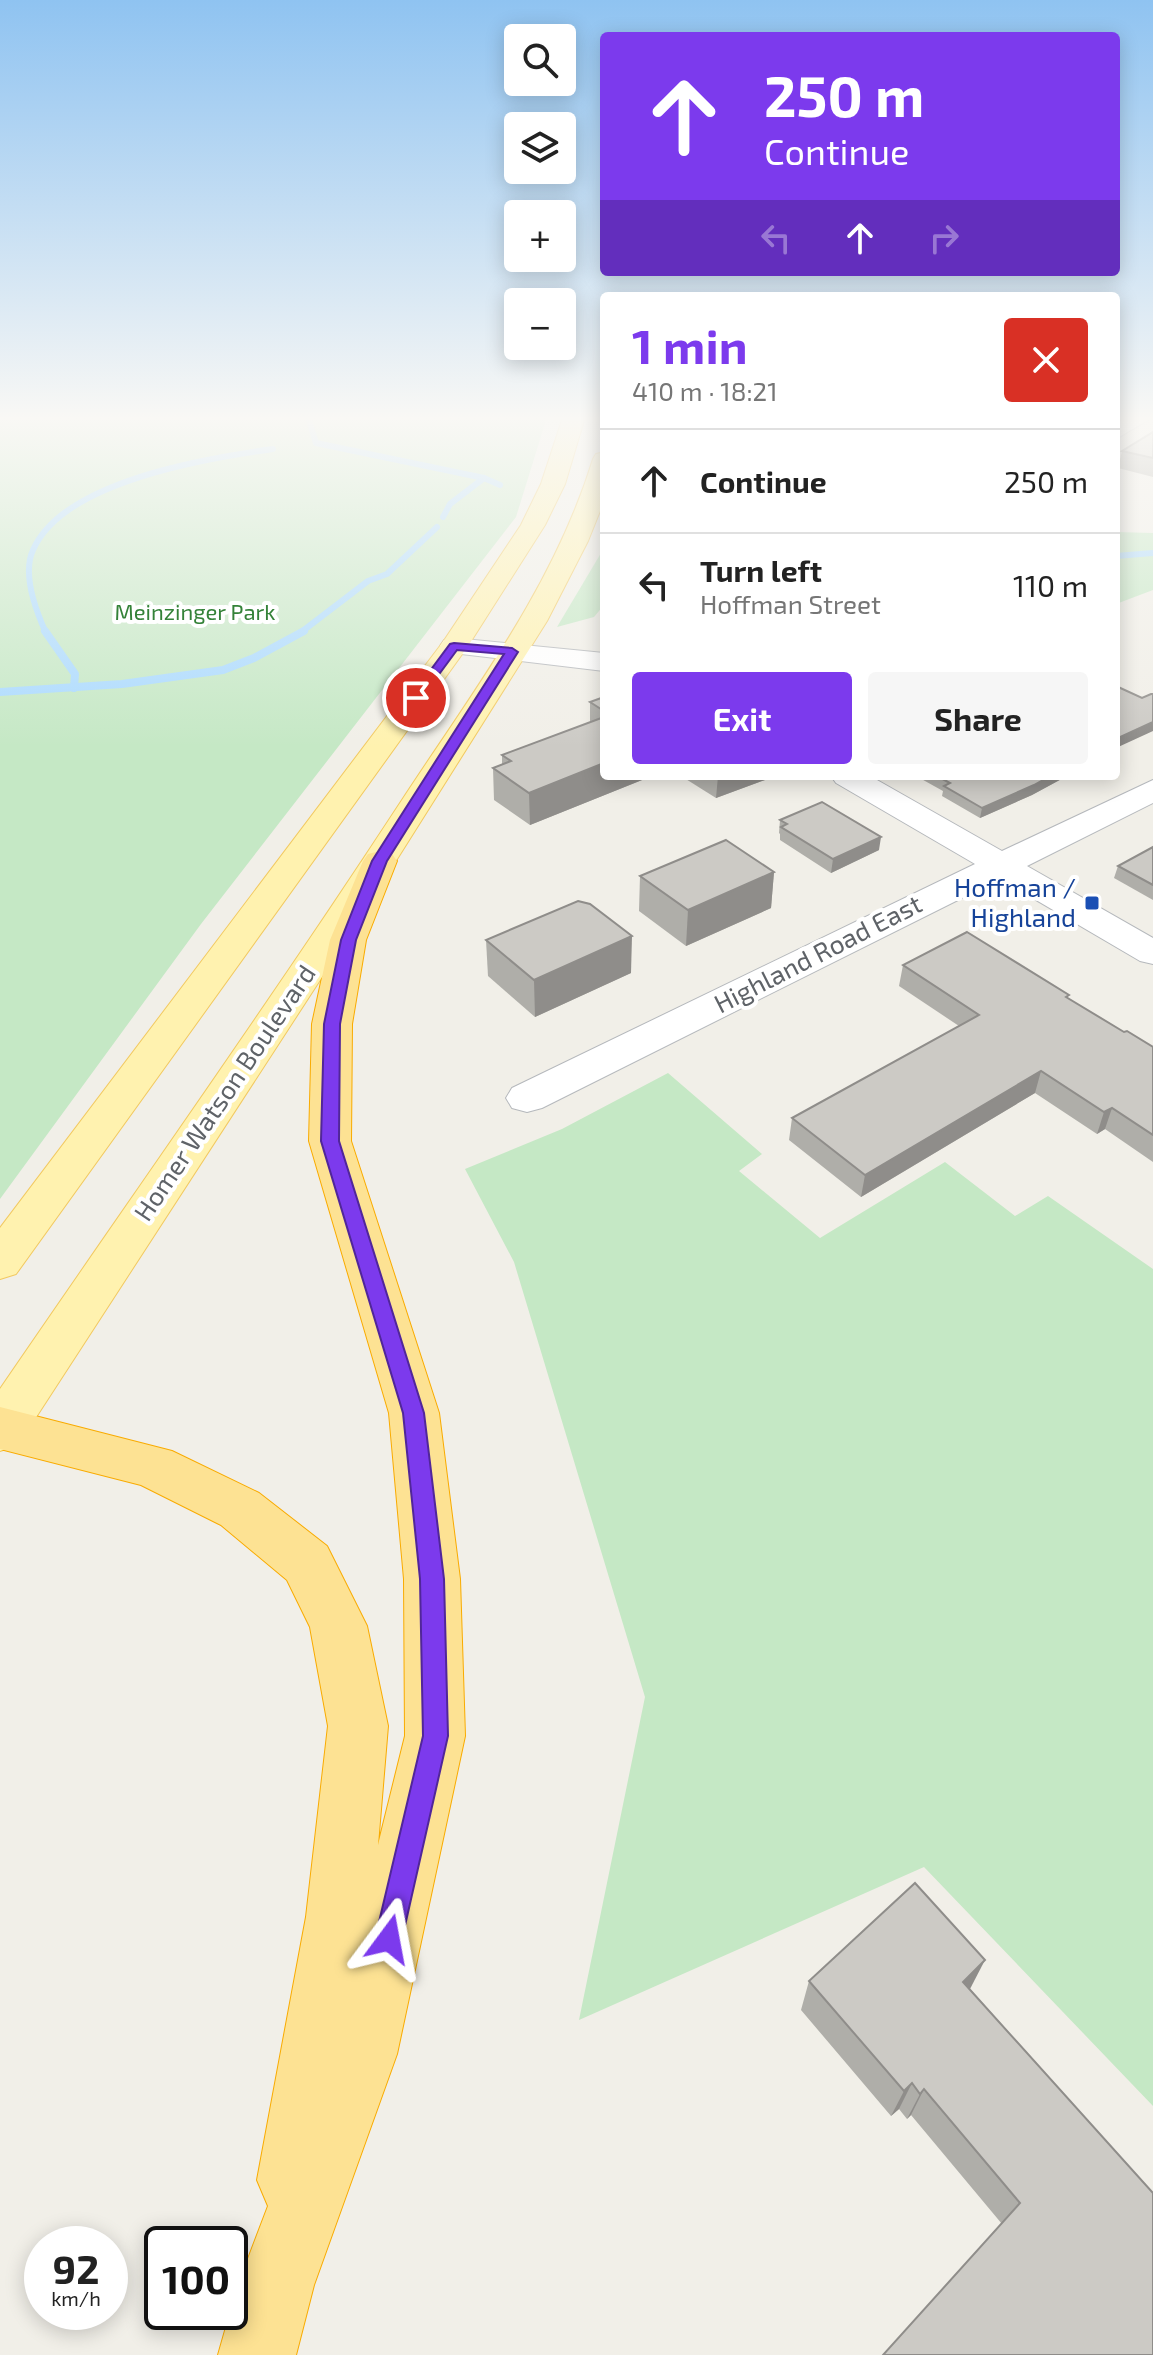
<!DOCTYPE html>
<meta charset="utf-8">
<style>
:root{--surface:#fff;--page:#f6f6f6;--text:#222;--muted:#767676;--line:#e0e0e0;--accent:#7c3aed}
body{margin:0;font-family:"Exo 2",sans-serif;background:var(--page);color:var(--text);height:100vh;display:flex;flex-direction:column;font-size:30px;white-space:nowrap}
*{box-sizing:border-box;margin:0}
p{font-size:26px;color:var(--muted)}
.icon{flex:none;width:44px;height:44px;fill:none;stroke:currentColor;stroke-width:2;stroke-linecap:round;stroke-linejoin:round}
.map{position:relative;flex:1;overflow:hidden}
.drawer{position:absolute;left:600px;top:292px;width:520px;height:488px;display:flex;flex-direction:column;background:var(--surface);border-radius:8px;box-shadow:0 4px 20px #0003}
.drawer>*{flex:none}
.hud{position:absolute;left:600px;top:32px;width:520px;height:244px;border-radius:8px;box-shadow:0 4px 20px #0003;background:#7c3aed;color:#fff;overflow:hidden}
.buttons{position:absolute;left:504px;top:24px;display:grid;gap:16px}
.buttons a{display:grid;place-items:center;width:72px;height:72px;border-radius:8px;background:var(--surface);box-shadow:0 4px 20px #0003;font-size:40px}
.speed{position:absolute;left:24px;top:2226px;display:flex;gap:16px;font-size:40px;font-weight:700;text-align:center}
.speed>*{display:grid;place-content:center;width:104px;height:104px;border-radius:50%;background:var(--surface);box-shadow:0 4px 20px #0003;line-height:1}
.speed small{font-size:20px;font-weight:400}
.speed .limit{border:4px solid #111;border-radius:12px;background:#fff;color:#111}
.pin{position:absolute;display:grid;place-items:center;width:68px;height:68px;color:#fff;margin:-34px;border:4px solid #fff;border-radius:50%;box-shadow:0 2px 8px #0007}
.me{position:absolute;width:88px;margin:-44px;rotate:13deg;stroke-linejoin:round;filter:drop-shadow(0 0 6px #0008)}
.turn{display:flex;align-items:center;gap:28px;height:168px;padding:0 32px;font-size:36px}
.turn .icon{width:104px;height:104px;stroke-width:2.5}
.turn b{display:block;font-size:56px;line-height:68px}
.lanes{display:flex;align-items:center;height:76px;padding:0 32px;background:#0003;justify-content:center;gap:40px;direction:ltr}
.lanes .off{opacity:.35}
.round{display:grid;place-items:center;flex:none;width:84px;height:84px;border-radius:8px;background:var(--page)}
.head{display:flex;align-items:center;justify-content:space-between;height:136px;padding:0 32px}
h1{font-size:48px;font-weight:700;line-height:60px;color:var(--accent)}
.cta{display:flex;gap:16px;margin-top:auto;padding:16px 32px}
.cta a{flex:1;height:92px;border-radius:8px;background:var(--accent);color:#fff;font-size:32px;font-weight:700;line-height:92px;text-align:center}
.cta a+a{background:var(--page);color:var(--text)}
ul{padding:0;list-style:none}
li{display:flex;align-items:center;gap:24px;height:104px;padding:0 32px;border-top:2px solid var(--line)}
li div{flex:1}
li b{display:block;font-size:30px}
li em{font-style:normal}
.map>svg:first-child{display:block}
.green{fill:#c5e8c5}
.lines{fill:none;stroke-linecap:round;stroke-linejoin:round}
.stream-far1{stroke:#aadaff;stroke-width:6}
.stream{stroke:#aadaff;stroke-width:8}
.minor-casing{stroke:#b5b8bc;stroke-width:2}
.major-casing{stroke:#f2c960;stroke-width:2}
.highway-casing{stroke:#f9ab00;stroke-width:2}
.minor{fill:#fff;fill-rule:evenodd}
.major{fill:#fff2af;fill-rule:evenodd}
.highway{fill:#fde293;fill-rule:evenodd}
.wall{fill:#afaea9}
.shaded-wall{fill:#8f8d8a}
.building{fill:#cccac5;stroke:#8f8d8a;stroke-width:2}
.route{fill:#7c3aed;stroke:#51269a;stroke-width:2}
.transit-dot{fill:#1a4fb4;stroke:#fff;stroke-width:3}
.labels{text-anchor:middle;stroke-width:8;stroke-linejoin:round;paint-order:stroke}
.far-park-label{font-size:22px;fill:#348238;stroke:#fff}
.transit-label{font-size:26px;fill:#164399;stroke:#fff;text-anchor:end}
.street-label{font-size:26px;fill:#5f6368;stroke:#fff}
</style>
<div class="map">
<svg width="1153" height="2355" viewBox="0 0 1153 2355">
<rect width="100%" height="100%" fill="#f1efe8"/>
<g class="green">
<path d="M0 417H547L516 517 201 924 0 1199Z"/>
<path d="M1116 532 1153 533V590L1116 604Z"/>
<path d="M604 548V605L594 617 557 627Z"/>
<path d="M668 1073 762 1154 739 1171 820 1238 945 1162 1015 1216 1048 1196 1153 1269V2106L924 1867 579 2020 645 1697 514 1262 465 1169 562 1129Z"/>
</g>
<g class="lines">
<g class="stream-far1">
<path d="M308 417 316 443 484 478 500 485"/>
<path d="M443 517 450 504 484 478"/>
<path d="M1116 556 1153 553"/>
<path d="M46 633C36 611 22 574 33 550 63 481 207 458 273 449"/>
<path d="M300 633 368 581 387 574 437 527"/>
</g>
<g class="stream">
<path d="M45 631 75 674 74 688"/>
<path d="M0 692 122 684 223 670 254 658 304 631"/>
</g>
<defs>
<g id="minor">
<path d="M1127 417H1153L1116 439V423Z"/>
<path d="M454 638 604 653V671L444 652 440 646 444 640Z"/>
<path d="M831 776H870L1002 851 1153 780V803L1027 866 1153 938V964L1140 961 1000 879 542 1108 527 1112 512 1108 506 1098 512 1088 975 864 836 783Z"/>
</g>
<g id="major">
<path d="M563 417H585L565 484 545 525 468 646 16 1274 0 1279V1228L443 642 521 525 541 484Z"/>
<path d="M604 452V501L588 541 547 621 348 937 18 1445 0 1451V1389C134 1193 272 999 402 800 474 690 554 586 593 459L596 454Z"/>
</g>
<path id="highway" d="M380 851 392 854 397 861 366 940 352 1024 351 1141 439 1413 460 1579 465 1736 397 2054 314 2285 296 2355H218L238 2285 268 2206 257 2180 306 1917 328 1726 310 1627 287 1580 221 1525 141 1485 0 1449V1407L172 1451 259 1493 327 1546 367 1626 388 1726 378 1845 405 1736 404 1579 389 1413 309 1141 312 1024 330 940 363 861 368 854Z"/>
</defs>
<use href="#minor" class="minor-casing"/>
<use href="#major" class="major-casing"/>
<use href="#highway" class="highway-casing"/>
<use href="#minor" class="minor"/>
<use href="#major" class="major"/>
<use href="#highway" class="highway"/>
</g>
<g class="wall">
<path d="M1153 432V477L1118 468 1122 451Z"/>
<path d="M604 697V776H652L530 825 494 800 493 768 502 765V755L590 722V702Z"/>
<path d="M681 776H765V780L716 798Z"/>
<path d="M916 776H1067L1032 795 980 818 942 796 943 791Z"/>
<path d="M780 820 879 850 831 873 780 840V834L779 833Z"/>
<path d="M1153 847V900L1114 878 1118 866Z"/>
<path d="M774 872 771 908 686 946 639 911 640 876Z"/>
<path d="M486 940 631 973 535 1017 488 976Z"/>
<path d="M903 965 1068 998 1124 1032 1153 1047V1162L1105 1129 1097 1134 1035 1093 861 1197 789 1140 792 1118 959 1026 899 986Z"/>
<path d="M809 1981 970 1989 1153 2193 1002 2224 911 2115 907 2119 899 2109 891 2116 801 2010Z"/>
</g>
<g class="shaded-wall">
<path d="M1153 722V731L1116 748V739Z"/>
<path d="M604 763V776H652L530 825 529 793Z"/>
<path d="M718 776H765V780L716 798Z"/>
<path d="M1050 776H1067L1032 795 980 818 982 808Z"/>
<path d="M881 837 879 850 831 873 833 859Z"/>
<path d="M774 872 771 908 686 946 688 910Z"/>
<path d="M632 936 631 973 535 1017 534 980Z"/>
<path d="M1041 1071 1035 1093 861 1197 865 1175Z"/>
<path d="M1112 1108 1105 1129 1097 1134 1104 1112Z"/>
<path d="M985 1960 970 1989 950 2010 963 1982Z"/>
<path d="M912 2083 899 2109 891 2116 904 2091Z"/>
<path d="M924 2089 911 2115 907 2119 920 2094Z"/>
</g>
<g class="building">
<path d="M1153 432V458L1122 451Z"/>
<path d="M1116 686 1142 698 1151 694H1153V722L1116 739Z"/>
<path d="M604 697V711L590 702Z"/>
<path d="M604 717V763L529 793 493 768 511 761 502 755Z"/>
<path d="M937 776H1050L1034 785 982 808 944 786 950 783Z"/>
<path d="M822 802 881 837 833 859 781 827 787 824 780 820Z"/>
<path d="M726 840 774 872 688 910 640 876Z"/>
<path d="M1153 847V885L1118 866Z"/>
<path d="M578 901 590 904 632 936 534 980 486 940Z"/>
<path d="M967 932 1069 995 1066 997 1124 1032 1127 1031 1153 1047V1135L1112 1108 1104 1112 1041 1071 865 1175 792 1118 979 1015 903 965Z"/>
<path d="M915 1883 985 1960 963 1982 1153 2193V2355H883L1020 2203 924 2089 920 2094 912 2083 904 2091 809 1981Z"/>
</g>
<linearGradient id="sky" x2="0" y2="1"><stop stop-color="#8fc3f1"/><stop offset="0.56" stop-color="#f9f8f5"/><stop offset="1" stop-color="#f9f8f5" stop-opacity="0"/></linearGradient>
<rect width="1153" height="747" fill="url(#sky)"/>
<path class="route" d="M454 643 512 648 518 652 387 861 356 940 340 1024 339 1141 424 1413 444 1579 448 1736 402 1939 398 1948 389 1952 379 1948 375 1939 423 1736 420 1579 403 1413 321 1141 324 1024 341 940 372 861 504 654 457 650 420 700H412V695L450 644Z"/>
<rect class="transit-dot" x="1084" y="895" width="16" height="16" rx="4"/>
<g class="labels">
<g class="far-park-label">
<text x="195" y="620">Meinzinger Park</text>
</g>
<g class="transit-label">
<text x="1076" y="897">Hoffman /<tspan x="1076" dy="30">Highland</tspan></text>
</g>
<g class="street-label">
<text transform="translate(818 954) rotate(-27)" y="9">Highland Road East</text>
<text transform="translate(225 1093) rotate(-56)" y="9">Homer Watson Boulevard</text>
</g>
</g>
</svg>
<div class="buttons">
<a><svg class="icon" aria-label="search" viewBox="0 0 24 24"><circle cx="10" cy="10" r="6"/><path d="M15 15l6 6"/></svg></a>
<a><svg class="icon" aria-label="layers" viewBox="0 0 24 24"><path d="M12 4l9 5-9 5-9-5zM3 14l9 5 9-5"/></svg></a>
<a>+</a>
<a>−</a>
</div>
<div class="speed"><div>92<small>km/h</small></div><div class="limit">100</div></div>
<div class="pin" style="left:416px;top:698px;background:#d93025"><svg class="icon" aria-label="arrive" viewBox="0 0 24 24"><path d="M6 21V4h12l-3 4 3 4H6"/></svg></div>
<svg class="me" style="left:389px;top:1939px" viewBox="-20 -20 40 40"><path d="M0-17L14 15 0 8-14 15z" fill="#7c3aed" stroke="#fff" stroke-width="4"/></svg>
<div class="hud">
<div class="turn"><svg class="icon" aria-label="ahead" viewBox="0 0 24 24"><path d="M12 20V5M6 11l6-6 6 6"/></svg><div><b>250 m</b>Continue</div></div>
<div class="lanes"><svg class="icon off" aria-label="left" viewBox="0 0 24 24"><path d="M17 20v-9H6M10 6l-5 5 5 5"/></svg><svg class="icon" aria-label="ahead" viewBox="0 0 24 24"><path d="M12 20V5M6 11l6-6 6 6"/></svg><svg class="icon off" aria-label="right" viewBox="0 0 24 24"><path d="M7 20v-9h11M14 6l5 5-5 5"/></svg></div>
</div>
<section class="drawer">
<div class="head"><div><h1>1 min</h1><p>410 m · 18:21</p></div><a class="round" style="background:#d93025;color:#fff"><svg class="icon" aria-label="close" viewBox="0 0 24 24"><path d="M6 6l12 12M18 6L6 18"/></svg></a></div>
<ul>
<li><svg class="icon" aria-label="ahead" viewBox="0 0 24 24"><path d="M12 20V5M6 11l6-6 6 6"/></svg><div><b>Continue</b></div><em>250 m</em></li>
<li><svg class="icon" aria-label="left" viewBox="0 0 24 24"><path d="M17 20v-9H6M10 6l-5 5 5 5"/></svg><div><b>Turn left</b><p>Hoffman Street</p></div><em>110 m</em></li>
</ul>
<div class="cta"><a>Exit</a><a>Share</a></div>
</section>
</div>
